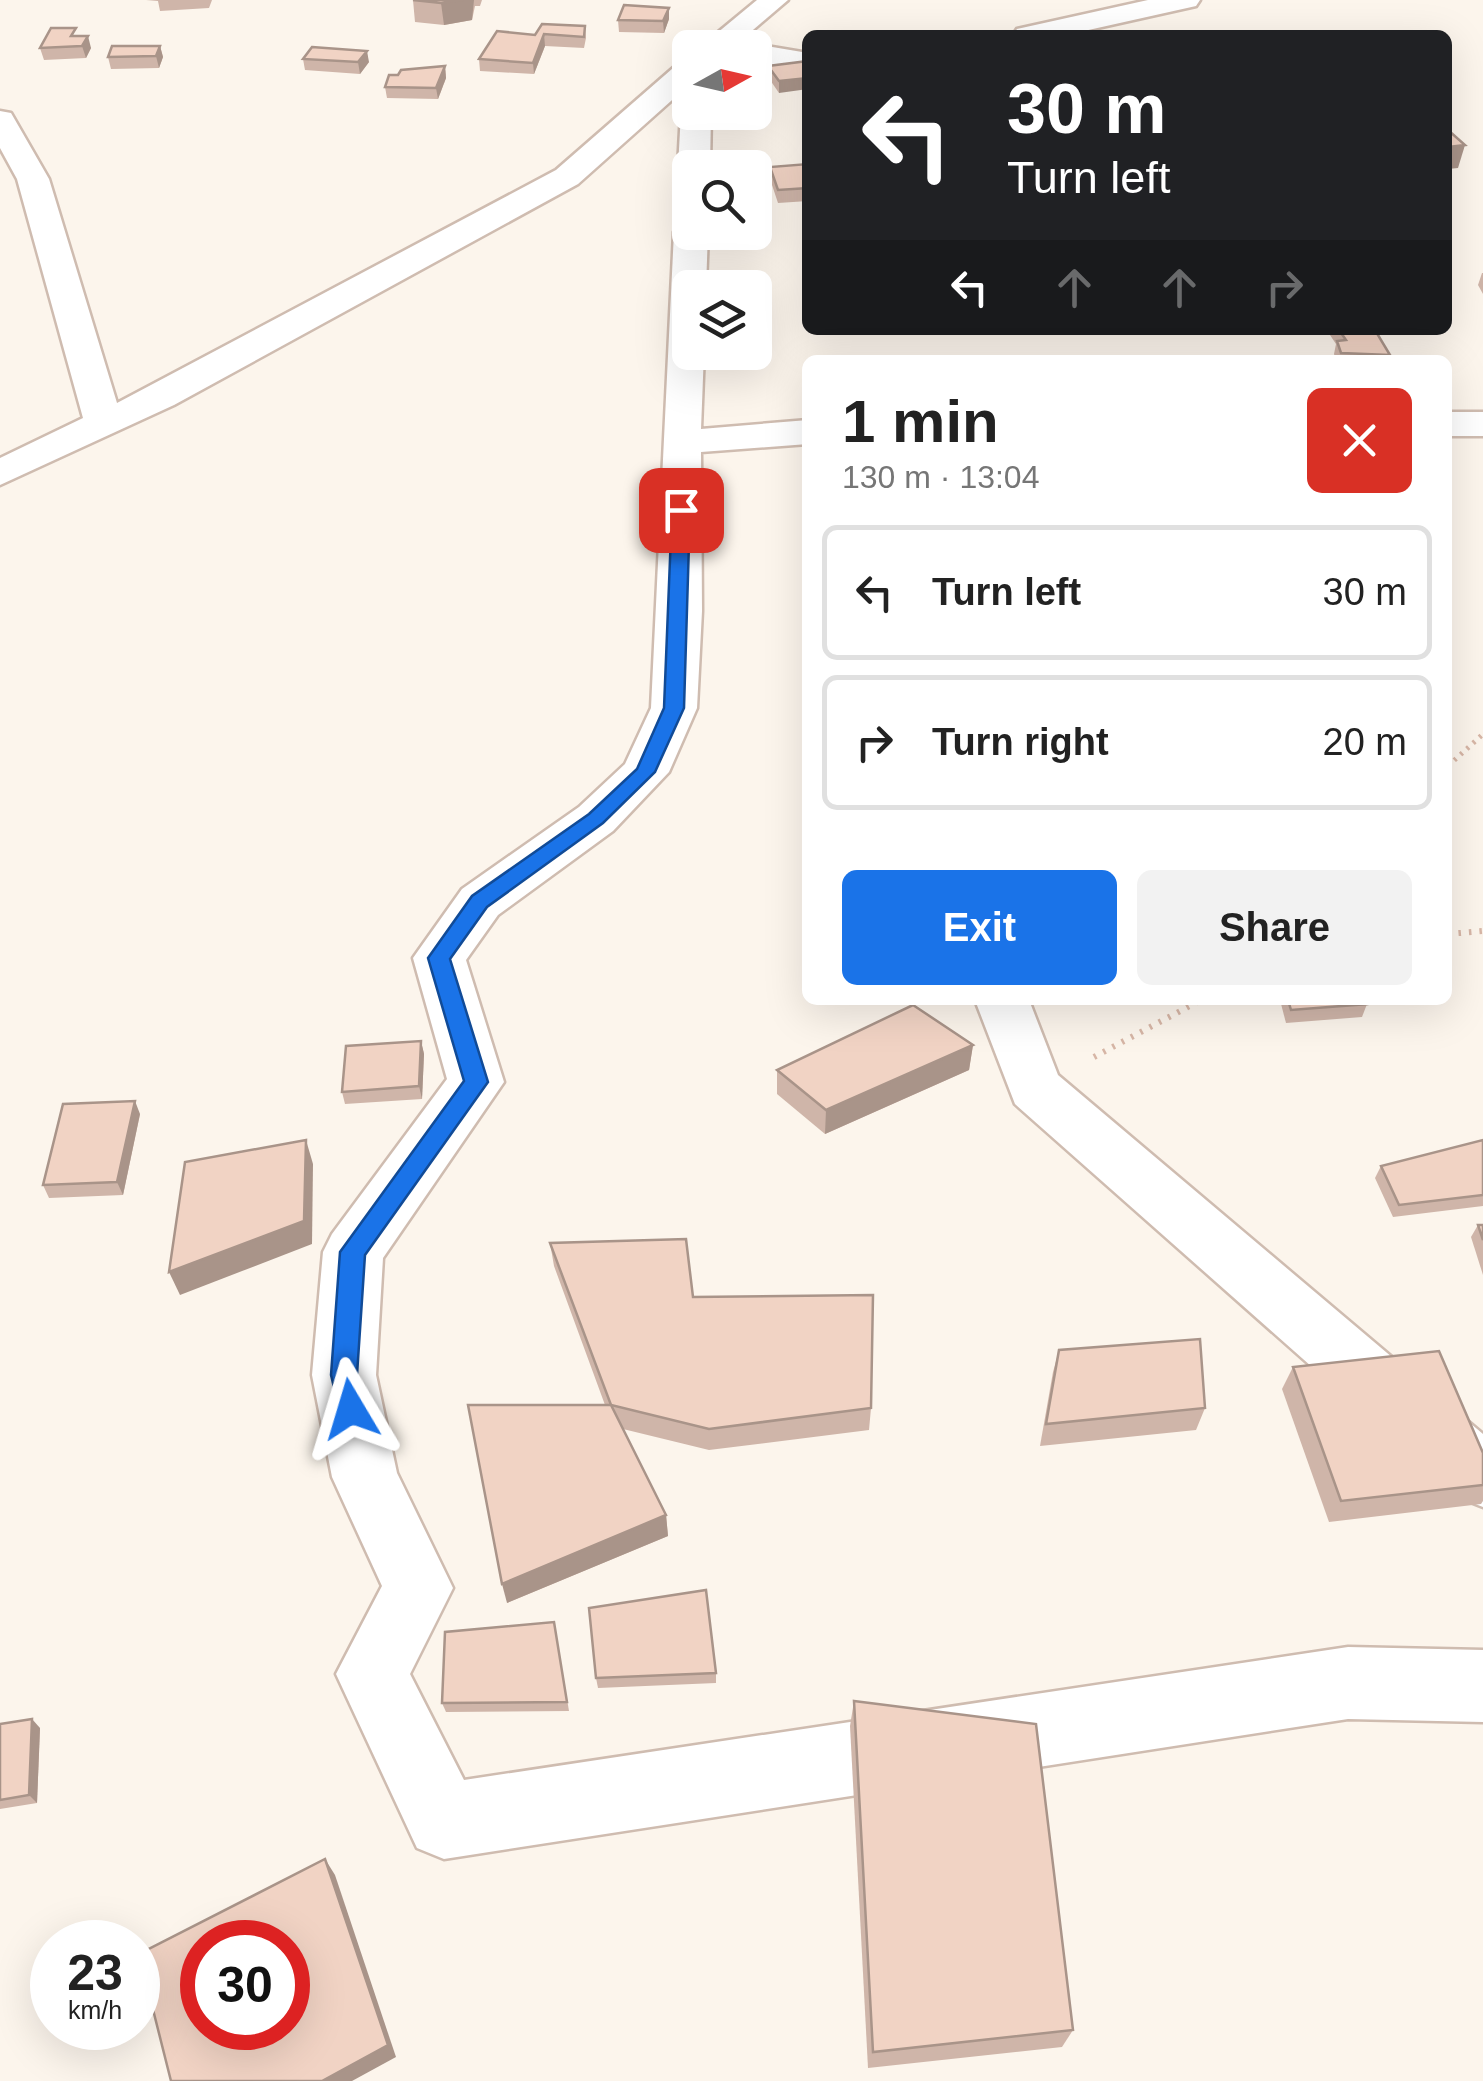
<!DOCTYPE html>
<meta charset="utf-8">
<style>
:root{--surface:#fff;--page:#f2f2f2;--text:#222;--muted:#767676;--line:#e0e0e0;--accent:#1a73e8}
body{margin:0;font-family:Arial,sans-serif;background:var(--page);color:var(--text);height:100vh;display:flex;flex-direction:column;font-size:38px;white-space:nowrap}
*{box-sizing:border-box;margin:0}
p{font-size:32px;color:var(--muted)}
.icon{flex:none;width:55px;height:55px;fill:none;stroke:currentColor;stroke-width:2;stroke-linecap:round;stroke-linejoin:round}
.map{position:relative;flex:1;overflow:hidden}
.details{position:absolute;left:802px;top:355px;width:650px;height:650px;display:flex;flex-direction:column;background:var(--surface);border-radius:15px;box-shadow:0 10px 40px #0002}
.details>*{flex:none}
.hud{position:absolute;left:802px;top:30px;width:650px;height:305px;border-radius:15px;box-shadow:0 10px 40px #0002;background:#202124;color:#fff;overflow:hidden}
.needle{width:65px;rotate:82deg}
.tools{position:absolute;left:672px;top:30px;display:grid;gap:20px}
.tools a{display:grid;place-items:center;width:100px;height:100px;border-radius:15px;background:var(--surface);box-shadow:0 10px 40px #0002;font-size:50px}
.speed{position:absolute;left:30px;top:1920px;display:flex;gap:20px;font-size:50px;font-weight:700;text-align:center}
.speed>*{display:grid;place-content:center;width:130px;height:130px;border-radius:50%;background:var(--surface);box-shadow:0 10px 40px #0002;line-height:1}
.speed small{font-size:25px;font-weight:400}
.speed .limit{border:15px solid #d22;background:#fff;color:#111}
.pin{position:absolute;display:grid;place-items:center;width:85px;height:85px;color:#fff;margin:-42px;border-radius:20px;box-shadow:0 5px 15px #0006}
.me{position:absolute;width:110px;margin:-55px;rotate:353deg;stroke-linejoin:round;filter:drop-shadow(0 0 8px #0008)}
.turn{display:flex;align-items:center;gap:35px;height:210px;padding:0 40px;font-size:45px}
.turn .icon{width:130px;height:130px;stroke-width:2.5}
.turn b{display:block;font-size:70px;line-height:85px}
.lanes{display:flex;align-items:center;height:95px;padding:0 40px;background:#0003;justify-content:center;gap:50px;direction:ltr}
.lanes .off{opacity:.35}
.round{display:grid;place-items:center;flex:none;width:105px;height:105px;border-radius:15px;background:var(--page)}
.head{display:flex;align-items:center;justify-content:space-between;height:170px;padding:0 40px}
h1{font-size:60px;font-weight:800;line-height:75px}
.primary-button{display:flex;gap:20px;margin-top:auto;padding:20px 40px}
.primary-button a{flex:1;height:115px;border-radius:15px;background:var(--accent);color:#fff;font-size:40px;font-weight:800;line-height:115px;text-align:center}
.primary-button a+a{background:var(--page);color:var(--text)}
ul{padding:0;list-style:none}
li{display:flex;align-items:center;gap:30px;height:135px;margin:0 20px 15px;padding:0 20px;border:5px solid var(--line);border-radius:15px}
li div{flex:1}
li b{display:block;font-size:38px}
li em{font-style:normal}
.map>svg:first-child{display:block}
.lines{fill:none;stroke-linecap:round;stroke-linejoin:round}
.minor-casing{stroke:#cfbcb0;stroke-width:5}
.path-far1{stroke:#d7b6a6;stroke-width:5;stroke-dasharray:2.5 6;stroke-linecap:butt}
.path{stroke:#d7b6a6;stroke-width:6;stroke-dasharray:2.5 8;stroke-linecap:butt}
.minor{fill:#fff;fill-rule:evenodd}
.wall{fill:#cfb5a9}
.shaded-wall{fill:#a99489}
.building{fill:#f1d3c4;stroke:#a99489;stroke-width:2.5;fill-rule:evenodd}
.route{fill:#1a73e8;stroke:#114b97;stroke-width:2.5}
</style>
<div class="map">
<svg width="1483" height="2081" viewBox="0 0 1483 2081">
<rect width="100%" height="100%" fill="#fcf5ec"/>
<g class="lines">
<defs>
<g id="minor">
<path d="M757 0H788L732 48H699Z"/>
<path d="M1148 0H1200L1196 6 1066 35H1013L1017 29Z"/>
<path d="M755 44 808 53V71L755 62V48H744Z"/>
<path d="M690 59V84L578 184 174 405 0 485V458L83 418 17 179 0 148V111L11 113 49 179 117 403 556 170 680 62Z"/>
<path d="M690 104V112H711L710 168H690V177L678 168 681 112Z"/>
<path d="M690 222V232H708L706 288H690V352H704L701 429 808 420V444L701 452 702 611 697 708 669 772 613 831 498 915 466 960 504 1082 383 1258 376 1375 397 1473 453 1588 410 1674 464 1780 1348 1647 1483 1650V1722L1348 1719 444 1859 417 1848 336 1674 382 1586 332 1477 312 1375 323 1252 332 1234 447 1079 413 958 462 889 579 807 625 764 651 708 674 232 679 225Z"/>
<rect x="1448" y="412" width="35" height="24"/>
<path d="M975 1000H1029L1058 1075 1483 1434V1507L1460 1498 1015 1104Z"/>
</g>
</defs>
<use href="#minor" class="minor-casing"/>
<path class="path-far1" d="M1448 766 1483 734"/>
<g class="path">
<path d="M1448 934 1483 931"/>
<path d="M1094 1057 1201 1000"/>
</g>
<use href="#minor" class="minor"/>
</g>
<g class="wall">
<path d="M146 0H212L209 8 160 11 158 1Z"/>
<path d="M413 0H482L480 6H475L472 20 444 25 415 22Z"/>
<path d="M669 8V19L664 33 619 32 618 20Z"/>
<path d="M585 26 586 38 584 48 545 46 534 74 480 71 479 59 535 35Z"/>
<path d="M78 36 91 48 86 58 44 60 40 48Z"/>
<path d="M160 46 163 57 159 68 111 69 108 57Z"/>
<path d="M303 59 369 62 360 74 305 70Z"/>
<path d="M808 61 779 93 768 77V66Z"/>
<path d="M445 66 446 78 438 99 387 98 385 87 398 75Z"/>
<path d="M808 164V201L778 203 770 179V167Z"/>
<path d="M1482 273H1483V294L1478 285Z"/>
<path d="M1331 330H1375L1390 355 1388 360H1336L1334 354 1336 344 1330 335Z"/>
<path d="M1280 1000H1366L1367 1004 1362 1017 1286 1023Z"/>
<path d="M421 1041 424 1054 422 1099 345 1104 342 1092Z"/>
<path d="M973 1045 969 1070 825 1134 777 1094V1070Z"/>
<path d="M140 1114 123 1195 49 1198 43 1185Z"/>
<path d="M1483 1140V1206L1393 1217 1375 1178 1381 1166Z"/>
<path d="M1478 1225H1483V1275L1471 1237Z"/>
<path d="M550 1243 693 1297 871 1408 869 1430 709 1450 623 1429 666 1515 668 1536 507 1603 605 1405 554 1266Z"/>
<path d="M1059 1350 1205 1408 1196 1430 1040 1446 1053 1372Z"/>
<path d="M1293 1367 1483 1453V1501L1481 1504 1329 1522 1282 1389Z"/>
<path d="M554 1622 569 1711 446 1712 442 1703Z"/>
<path d="M716 1673V1683L598 1688 596 1678Z"/>
<path d="M854 1701 1073 2030 1062 2047 868 2068 850 1726Z"/>
<path d="M0 1724 40 1728 37 1803 0 1809Z"/>
</g>
<g class="shaded-wall">
<path d="M463 0H474L472 20 444 25 441 3Z"/>
<path d="M669 8V19L664 33 663 21Z"/>
<path d="M544 34 545 46 534 74 533 63Z"/>
<path d="M88 36 91 48 86 58 82 46Z"/>
<path d="M160 46 163 57 159 68 156 56Z"/>
<path d="M367 51 369 62 360 74 358 62Z"/>
<path d="M445 66 446 78 438 99 436 88Z"/>
<path d="M808 78V89L779 93V81Z"/>
<path d="M1465 145 1458 168 1448 169V147Z"/>
<path d="M421 1041 424 1054 422 1099 419 1086Z"/>
<path d="M973 1045 969 1070 825 1134 826 1110Z"/>
<path d="M135 1101 140 1114 123 1195 117 1182Z"/>
<path d="M306 1140 313 1164 312 1244 180 1295 169 1272Z"/>
<path d="M666 1515 668 1536 507 1603 502 1584Z"/>
<path d="M32 1719 40 1728 37 1803 29 1795Z"/>
<path d="M325 1859 335 1875 396 2057 352 2081H322Z"/>
</g>
<g class="building">
<path d="M413 0H463L441 3Z"/>
<path d="M624 5 669 8 663 21 618 20Z"/>
<path d="M542 24 585 26 584 37 544 34 533 63 479 59 497 31 535 35Z"/>
<path d="M51 28H76L71 36H88L82 46 40 48Z"/>
<path d="M112 46H160L156 56 108 57Z"/>
<path d="M312 47 367 51 358 62 303 59Z"/>
<path d="M808 61V78L779 81 768 66Z"/>
<path d="M445 66 436 88 385 87 389 75H398L401 70Z"/>
<path d="M1448 130 1465 145 1448 147Z"/>
<path d="M808 164V188L778 190 770 167Z"/>
<path d="M1339 330H1375L1390 355 1341 353 1337 341 1346 340Z"/>
<path d="M1288 1000H1366L1367 1004 1291 1010Z"/>
<path d="M913 1005 973 1045 826 1110 777 1070Z"/>
<path d="M421 1041 419 1086 342 1092 346 1046Z"/>
<path d="M135 1101 117 1182 43 1185 63 1104Z"/>
<path d="M306 1140 304 1221 169 1272 185 1162Z"/>
<path d="M1483 1140V1195L1399 1205 1381 1166Z"/>
<path d="M1478 1225H1483V1240Z"/>
<path d="M686 1239 693 1297 873 1295 871 1408 709 1429 611 1405 550 1243Z"/>
<path d="M1200 1339 1205 1408 1046 1424 1059 1350Z"/>
<path d="M1439 1351 1483 1453V1485L1341 1501 1293 1367Z"/>
<path d="M468 1405H611L666 1515 502 1584Z"/>
<path d="M706 1590 716 1673 596 1678 589 1608Z"/>
<path d="M554 1622 567 1702 442 1703 445 1632Z"/>
<path d="M854 1701 1036 1724 1073 2030 873 2052Z"/>
<path d="M32 1719 29 1795 0 1800V1724Z"/>
<path d="M325 1859 388 2045 322 2081H171L139 1954ZM202 1942H288V2028H202Z"/>
</g>
<path class="route" d="M681 505 690 510 684 708 655 772 603 823 487 907 450 959 488 1082 365 1255 357 1375 364 1409 360 1417 351 1421 341 1417 331 1375 340 1252 464 1081 428 958 472 896 589 814 637 769 664 708 672 510Z"/>
</svg>
<div class="tools">
<a><svg class="needle" viewBox="-14 -14 28 28"><path d="M0-13l5 13h-10z" fill="#e53935"/><path d="M0 13l5-13h-10z" fill="#767676"/></svg></a>
<a><svg class="icon" aria-label="search" viewBox="0 0 24 24"><circle cx="10" cy="10" r="6"/><path d="M15 15l6 6"/></svg></a>
<a><svg class="icon" aria-label="layers" viewBox="0 0 24 24"><path d="M12 4l9 5-9 5-9-5zM3 14l9 5 9-5"/></svg></a>
</div>
<div class="speed"><div>23<small>km/h</small></div><div class="limit">30</div></div>
<div class="pin" style="left:681px;top:510px;background:#d93025"><svg class="icon" aria-label="arrive" viewBox="0 0 24 24"><path d="M6 21V4h12l-3 4 3 4H6"/></svg></div>
<svg class="me" style="left:351px;top:1409px" viewBox="-20 -20 40 40"><path d="M0-17L14 15 0 8-14 15z" fill="#1a73e8" stroke="#fff" stroke-width="4"/></svg>
<div class="hud">
<div class="turn"><svg class="icon" aria-label="left" viewBox="0 0 24 24"><path d="M17 20v-9H6M10 6l-5 5 5 5"/></svg><div><b>30 m</b>Turn left</div></div>
<div class="lanes"><svg class="icon" aria-label="left" viewBox="0 0 24 24"><path d="M17 20v-9H6M10 6l-5 5 5 5"/></svg><svg class="icon off" aria-label="ahead" viewBox="0 0 24 24"><path d="M12 20V5M6 11l6-6 6 6"/></svg><svg class="icon off" aria-label="ahead" viewBox="0 0 24 24"><path d="M12 20V5M6 11l6-6 6 6"/></svg><svg class="icon off" aria-label="right" viewBox="0 0 24 24"><path d="M7 20v-9h11M14 6l5 5-5 5"/></svg></div>
</div>
<section class="details">
<div class="head"><div><h1>1 min</h1><p>130 m · 13:04</p></div><a class="round" style="background:#d93025;color:#fff"><svg class="icon" aria-label="close" viewBox="0 0 24 24"><path d="M6 6l12 12M18 6L6 18"/></svg></a></div>
<ul>
<li><svg class="icon" aria-label="left" viewBox="0 0 24 24"><path d="M17 20v-9H6M10 6l-5 5 5 5"/></svg><div><b>Turn left</b></div><em>30 m</em></li>
<li><svg class="icon" aria-label="right" viewBox="0 0 24 24"><path d="M7 20v-9h11M14 6l5 5-5 5"/></svg><div><b>Turn right</b></div><em>20 m</em></li>
</ul>
<div class="primary-button"><a>Exit</a><a>Share</a></div>
</section>
</div>
